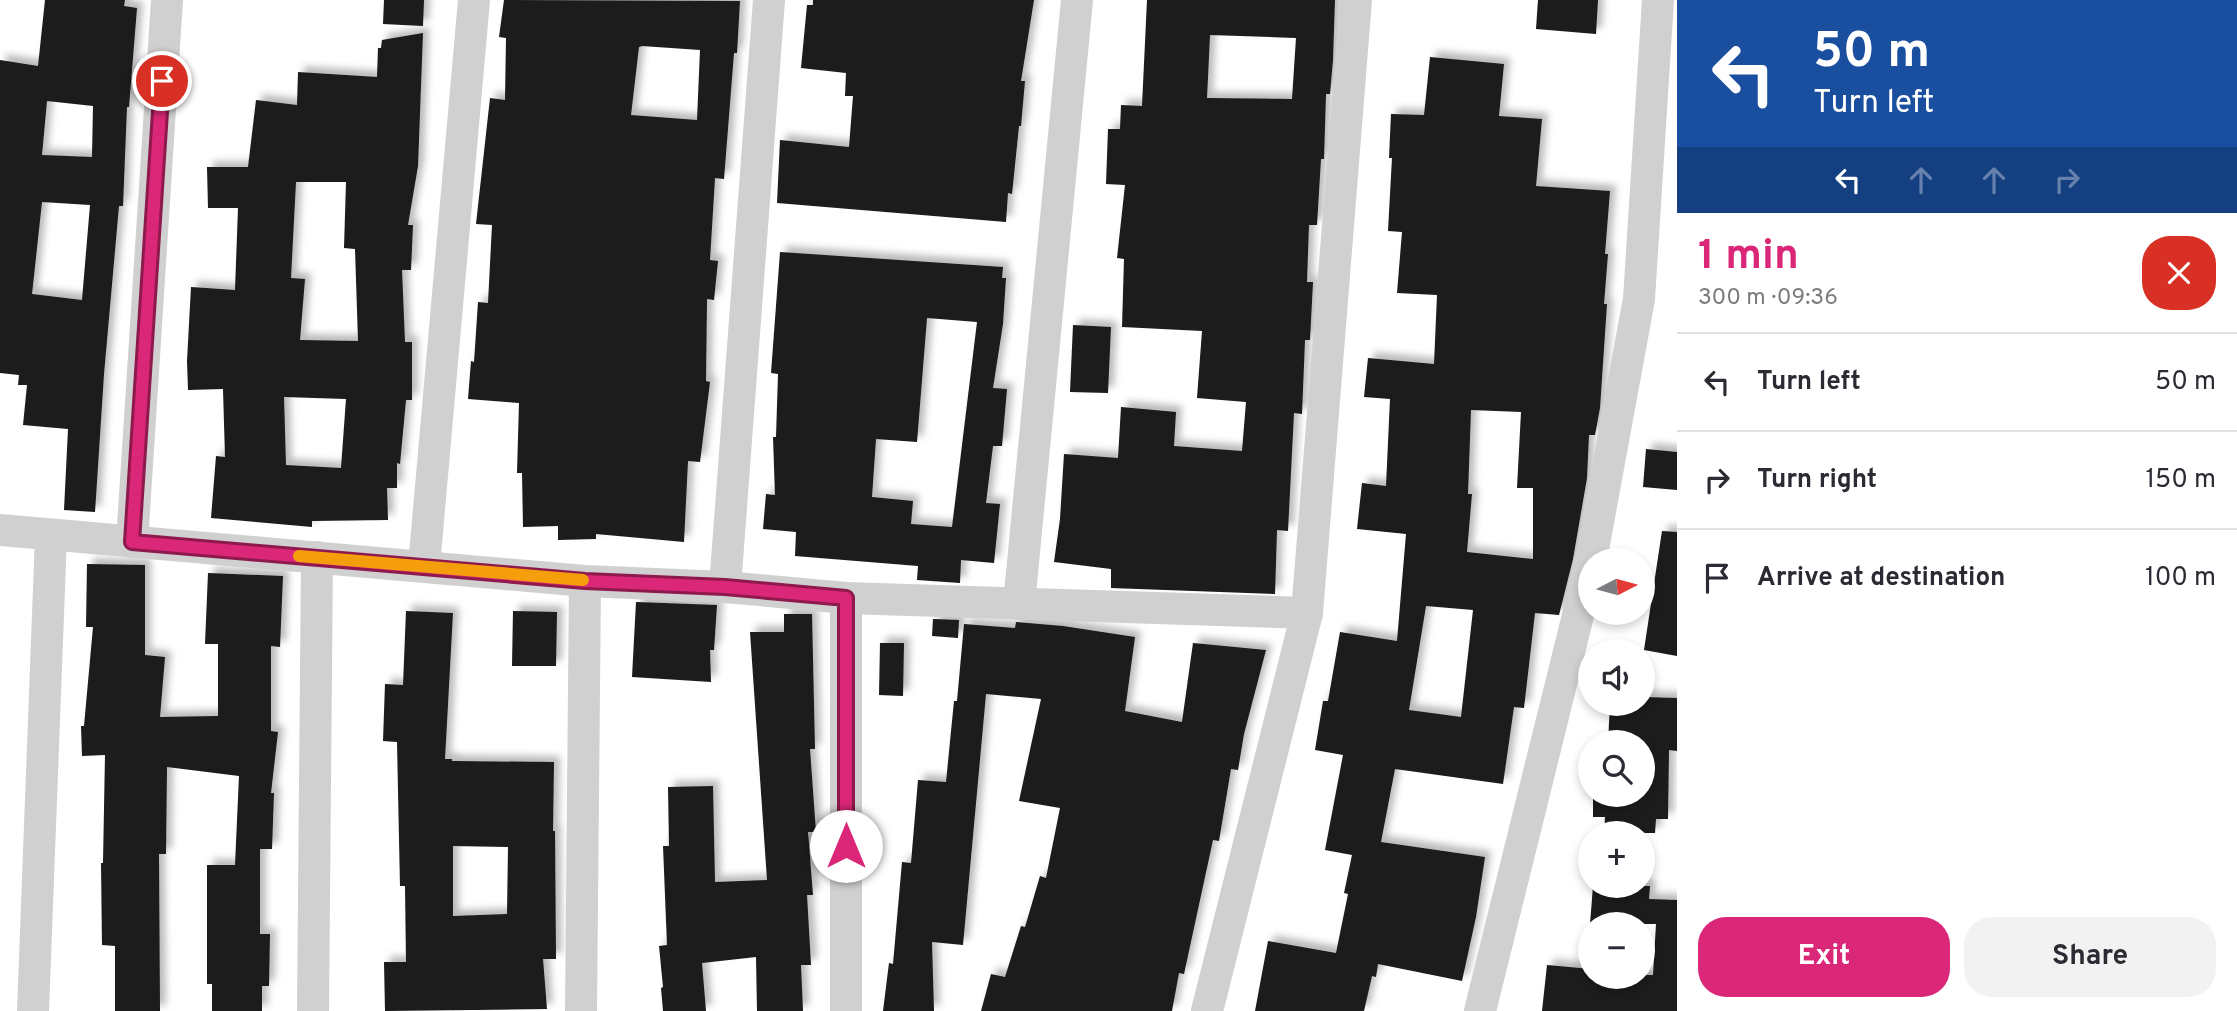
<!DOCTYPE html>
<meta charset="utf-8">
<style>
:root{--surface:#fff;--page:#f2f2f3;--text:#2b2b33;--muted:#7c7c81;--line:#e1e1e2;--accent:#db2777}
body{margin:0;font-family:Overpass,sans-serif;background:var(--page);color:var(--text);height:100vh;display:flex;flex-direction:column;font-size:26px;white-space:nowrap}
*{box-sizing:border-box;margin:0}
p{font-size:23px;color:var(--muted)}
.icon{flex:none;width:38px;height:38px;fill:none;stroke:currentColor;stroke-width:2;stroke-linecap:round;stroke-linejoin:round}
.map{position:relative;flex:1;overflow:hidden}
.sheet{display:flex;flex-direction:column;background:var(--surface);width:560px}
.sheet>*{flex:none}
.top-card{background:#1a4fa0;color:#fff;overflow:hidden}
.needle{width:46px;rotate:84deg}
.fabs{position:absolute;left:1578px;top:548px;display:grid;gap:14px}
.fabs a{display:grid;place-items:center;width:77px;height:77px;border-radius:50%;background:var(--surface);box-shadow:0 4px 10px #0003;font-size:35px}
.pin{position:absolute;display:grid;place-items:center;width:60px;height:60px;color:#fff;margin:-30px;border:4px solid #fff;border-radius:50%;box-shadow:0 2px 7px #0007}
.me{position:absolute;width:77px;margin:-38px;rotate:0deg;stroke-linejoin:round;filter:drop-shadow(0 0 5px #0008)}
.turn{display:flex;align-items:center;gap:24px;height:147px;padding:0 21px;font-size:32px}
.turn .icon{width:91px;height:91px;stroke-width:2.5}
.turn b{display:block;font-size:49px;line-height:60px}
.lanes{display:flex;align-items:center;height:66px;padding:0 21px;background:#0003;justify-content:center;gap:35px;direction:ltr}
.lanes .off{opacity:.35}
.round{display:grid;place-items:center;flex:none;width:74px;height:74px;border-radius:28px;background:var(--page)}
.headline{display:flex;align-items:center;justify-content:space-between;height:119px;padding:0 21px}
h1{font-size:42px;font-weight:700;line-height:52px;color:var(--accent)}
.primary-button{display:flex;gap:14px;margin-top:auto;padding:14px 21px}
.primary-button a{flex:1;height:80px;border-radius:28px;background:var(--accent);color:#fff;font-size:28px;font-weight:700;line-height:80px;text-align:center}
.primary-button a+a{background:var(--page);color:var(--text)}
ul{padding:0;list-style:none}
li{display:flex;align-items:center;gap:21px;height:98px;padding:0 21px;border-top:2px solid var(--line)}
li div{flex:1}
li b{display:block;font-size:26px}
li em{font-style:normal}
main{display:flex;flex:1;min-height:0}
.map>svg:first-child{display:block}
.building{fill:#1a1a1a;fill-rule:evenodd;filter:url(#shadow)}
.lines{fill:none;stroke-linecap:round;stroke-linejoin:round}
.minor{stroke:#d0d0d0;stroke-width:32}
.route-casing{stroke:#8e194d;stroke-width:18}
.route{stroke:#db2777;stroke-width:12}
.slow{stroke:#f59e0b;stroke-width:12}
</style>
<main>
<div class="map">
<svg width="1677" height="1011" viewBox="0 0 1677 1011">
<defs>
<filter id="shadow"><feDropShadow dx="6" dy="-6" stdDeviation="3.5" flood-color="#0004"/></filter>
</defs>
<rect width="100%" height="100%" fill="#fff"/>
<g class="building">
<path d="M45 0H125L124 6 137 8 129 107H127L123 206H119L104 374 95 512 64 510 68 429 23 425 27 385H18L19 375 0 373V60L38 66ZM47 101 93 106 92 157 42 155ZM42 202 90 205 82 300 32 294Z"/>
<path d="M384 0H424L423 26 383 24Z"/>
<path d="M504 0 740 1 737 53H734L724 179 715 178 710 260 718 261 714 300 707 299 706 381 710 382 700 462 688 461 684 542 596 534V539L558 540V526L523 527 522 473H517L519 403 468 399 471 361 474 362 478 302 488 303 492 225 476 224 490 98 505 100 506 38 499 37ZM642 46 700 50 697 120 631 115 639 47Z"/>
<path d="M813 0H1034L1021 81H1025L1021 126H1019L1012 194 1008 193 1006 222 777 203 780 140 849 147 853 96H845L846 73 801 68 807 5H813Z"/>
<path d="M1147 0H1335L1333 60 1330 94H1326L1324 159H1321L1317 225H1309L1307 282H1313L1310 340H1305L1302 414 1294 413 1288 531 1277 530 1275 594 1111 588V569L1054 562 1060 519 1064 454 1118 458 1121 407 1176 412 1174 446 1242 451 1246 402 1197 398 1202 331 1122 327 1124 259 1117 258 1125 185 1106 184 1108 129H1120L1121 105 1142 106ZM1210 35 1296 38 1292 99 1207 98Z"/>
<path d="M1538 0H1598L1596 34 1536 29Z"/>
<path d="M423 33 418 166 408 225H413L411 270H402L405 342H412V400H406L400 464 397 463V488H387L388 520 312 521V527L211 518 216 456 225 457 223 389 188 390 187 361 191 287 235 290 238 208H208L207 167H248L256 100 297 105 298 72 377 77 378 48H381L382 40ZM296 182H346L344 248 355 249 358 341 300 340 305 279 291 278ZM284 397 346 399 341 468 286 465Z"/>
<path d="M1430 57 1504 64 1499 116 1542 119 1536 186 1610 191 1605 254H1608L1604 304H1607L1600 408 1595 435H1589L1587 478 1573 559 1559 615 1535 613 1524 708 1514 707 1503 784 1395 769 1381 842 1485 857 1476 917 1462 981 1378 964 1376 977 1372 976 1364 1011H1255L1268 941 1336 953 1348 894 1344 893 1352 855 1325 850 1343 755 1315 750 1323 701H1328L1340 632 1397 641 1406 534 1357 529 1362 483 1386 486 1390 399 1364 397 1368 358 1434 364 1437 295 1397 293 1402 232 1388 231 1392 158H1389L1391 114 1424 115ZM1471 410 1521 412 1517 488H1533V559L1467 552 1472 494H1468ZM1426 606 1473 610 1461 717 1409 710Z"/>
<path d="M780 252 1003 267 1002 278H1006L1003 324 993 388 1007 389 1002 446H993L986 503 1000 504 994 563 961 560 960 583 917 580 918 566 795 556 796 532 763 529 766 494 775 495 773 437H776L778 374 771 373ZM927 318 977 322 952 527 911 524 913 501 872 497 876 439 917 442Z"/>
<path d="M1073 325 1111 327 1108 393 1070 392Z"/>
<path d="M1646 449 1677 452V490L1643 487Z"/>
<path d="M1662 531 1677 532V656L1644 650Z"/>
<path d="M87 564 145 565V655L165 657 160 717 218 716V644H205L208 573 283 576 280 647 271 646V731L278 732 271 793H274L272 849H260V934H270L269 986H262V1011H212V984H207V865H235L239 776 167 767 166 854H159L160 1011H115V946L102 945 101 863H103L105 755 82 756 81 726H84L93 627H86Z"/>
<path d="M636 602 717 605 714 650H710L711 682 632 677Z"/>
<path d="M406 611 453 613 445 759H452V761L554 762 553 831H555L556 959H543L547 1009 385 1011 384 962H406L405 886H400L397 742 383 741 385 684 403 685ZM453 846 508 847 507 914 453 916Z"/>
<path d="M513 611 557 612 556 666H512Z"/>
<path d="M784 614H812L815 749H810L816 832H808L813 895H807L811 965H801L803 1011H757L756 957 702 963 706 1011H663L661 988 663 987 659 946 667 945 663 846H669L668 787 713 786 715 882 767 880 750 632H784Z"/>
<path d="M933 619 959 620 958 638 932 636Z"/>
<path d="M1016 622 1063 626 1135 637 1125 711 1182 722 1193 643 1266 650 1244 734 1238 770 1231 769 1219 841 1213 840 1184 974 1179 973 1172 1011H981L991 974 1005 977 1021 926 1025 927 1040 876 1046 878 1060 808 1019 801 1041 699 986 694 963 945 932 942 934 1011H883L889 963 893 964 902 862 911 863 918 780 946 782 954 701H957L964 624 1015 628Z"/>
<path d="M880 643H904L903 696 879 695Z"/>
<path d="M1643 697 1677 698V751L1669 750 1668 819H1656L1655 833H1604L1605 817H1593V794H1643V742H1608L1610 704H1643Z"/>
<path d="M1593 886H1650L1649 899 1677 900V1011H1542L1547 965 1591 969V976L1653 975 1656 924H1590Z"/>
</g>
<g class="lines">
<g class="minor">
<path d="M0 530 585 581 725 587 846 598 1307 613"/>
<path d="M132 542 167 0"/>
<path d="M1591 560 1639 299 1658 0"/>
<path d="M424 566 474 0"/>
<path d="M725 587 769 0"/>
<path d="M846 598V1011"/>
<path d="M1019 604 1077 0"/>
<path d="M33 1011 51 535"/>
<path d="M313 1011 317 557"/>
<path d="M581 1011 585 581"/>
<path d="M1207 1011 1307 613 1356 0"/>
<path d="M1480 1011 1591 563"/>
</g>
</g>
<g class="lines">
<defs>
<path id="route" d="M162 81 132 542 585 581 725 587 846 598V846"/>
</defs>
<use href="#route" class="route-casing"/>
<use href="#route" class="route"/>
<path class="slow" d="M299 556 583 580"/>
</g>
</svg>
<div class="fabs">
<a><svg class="needle" viewBox="-14 -14 28 28"><path d="M0-13l5 13h-10z" fill="#e53935"/><path d="M0 13l5-13h-10z" fill="#7c7c81"/></svg></a>
<a><svg class="icon" aria-label="sound" viewBox="0 0 24 24"><path d="M4 9h4l5-4v14l-5-4H4zM17 9q2 3 0 6"/></svg></a>
<a><svg class="icon" aria-label="search" viewBox="0 0 24 24"><circle cx="10" cy="10" r="6"/><path d="M15 15l6 6"/></svg></a>
<a>+</a>
<a>−</a>
</div>
<div class="pin" style="left:162px;top:81px;background:#d93025"><svg class="icon" aria-label="arrive" viewBox="0 0 24 24"><path d="M6 21V4h12l-3 4 3 4H6"/></svg></div>
<svg class="me" style="left:846px;top:846px" viewBox="-20 -20 40 40"><circle r="19" fill="#fff"/><path d="M0-13L10 11 0 6-10 11z" fill="#db2777"/></svg>
</div>
<section class="sheet">
<div class="top-card">
<div class="turn"><svg class="icon" aria-label="left" viewBox="0 0 24 24"><path d="M17 20v-9H6M10 6l-5 5 5 5"/></svg><div><b>50 m</b>Turn left</div></div>
<div class="lanes"><svg class="icon" aria-label="left" viewBox="0 0 24 24"><path d="M17 20v-9H6M10 6l-5 5 5 5"/></svg><svg class="icon off" aria-label="ahead" viewBox="0 0 24 24"><path d="M12 20V5M6 11l6-6 6 6"/></svg><svg class="icon off" aria-label="ahead" viewBox="0 0 24 24"><path d="M12 20V5M6 11l6-6 6 6"/></svg><svg class="icon off" aria-label="right" viewBox="0 0 24 24"><path d="M7 20v-9h11M14 6l5 5-5 5"/></svg></div>
</div>
<div class="headline"><div><h1>1 min</h1><p>300 m · 09:36</p></div><a class="round" style="background:#d93025;color:#fff"><svg class="icon" aria-label="close" viewBox="0 0 24 24"><path d="M6 6l12 12M18 6L6 18"/></svg></a></div>
<ul>
<li><svg class="icon" aria-label="left" viewBox="0 0 24 24"><path d="M17 20v-9H6M10 6l-5 5 5 5"/></svg><div><b>Turn left</b></div><em>50 m</em></li>
<li><svg class="icon" aria-label="right" viewBox="0 0 24 24"><path d="M7 20v-9h11M14 6l5 5-5 5"/></svg><div><b>Turn right</b></div><em>150 m</em></li>
<li><svg class="icon" aria-label="arrive" viewBox="0 0 24 24"><path d="M6 21V4h12l-3 4 3 4H6"/></svg><div><b>Arrive at destination</b></div><em>100 m</em></li>
</ul>
<div class="primary-button"><a>Exit</a><a>Share</a></div>
</section>
</main>
